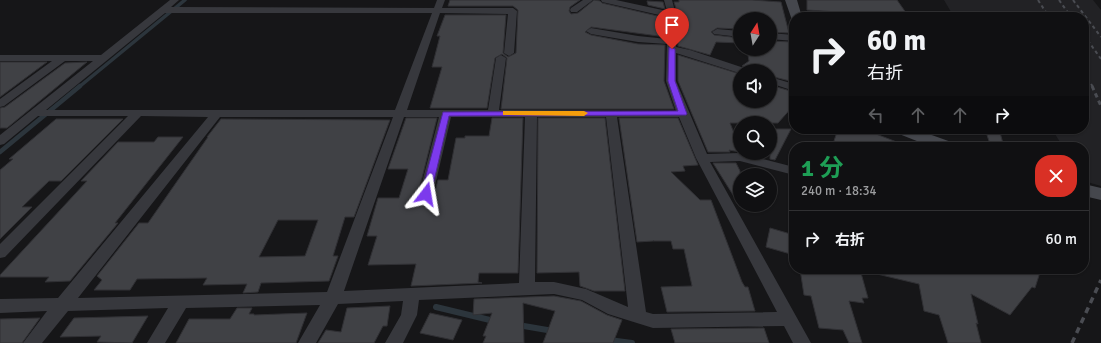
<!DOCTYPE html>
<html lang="ja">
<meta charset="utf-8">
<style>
:root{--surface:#101012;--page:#1e1e20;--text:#f1f3f6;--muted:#9c9d9f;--line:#303032}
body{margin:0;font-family:Signika,"Noto Sans JP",sans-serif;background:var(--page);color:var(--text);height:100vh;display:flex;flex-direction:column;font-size:15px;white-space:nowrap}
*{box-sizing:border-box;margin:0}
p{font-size:13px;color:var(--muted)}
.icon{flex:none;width:22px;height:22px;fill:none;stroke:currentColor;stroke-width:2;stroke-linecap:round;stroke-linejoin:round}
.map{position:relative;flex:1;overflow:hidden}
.side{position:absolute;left:789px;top:142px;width:300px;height:132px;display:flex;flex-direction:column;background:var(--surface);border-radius:16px;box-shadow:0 1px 3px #0004,0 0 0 1px var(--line)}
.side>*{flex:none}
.guide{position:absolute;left:789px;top:12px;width:300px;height:122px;border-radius:16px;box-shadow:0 1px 3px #0004,0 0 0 1px var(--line);background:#101012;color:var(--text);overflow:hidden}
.needle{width:26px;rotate:11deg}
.buttons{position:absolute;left:733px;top:12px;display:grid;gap:8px}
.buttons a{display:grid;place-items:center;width:44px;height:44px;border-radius:50%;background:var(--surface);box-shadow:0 1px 3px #0004,0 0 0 1px var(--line);font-size:20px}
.pin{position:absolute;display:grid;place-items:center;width:34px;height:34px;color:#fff;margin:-41px -17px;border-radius:50% 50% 50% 0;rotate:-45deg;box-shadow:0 0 4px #0007}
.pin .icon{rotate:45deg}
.me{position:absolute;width:44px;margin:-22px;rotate:14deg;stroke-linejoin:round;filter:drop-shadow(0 0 3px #0008)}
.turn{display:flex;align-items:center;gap:14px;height:84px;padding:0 12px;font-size:18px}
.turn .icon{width:52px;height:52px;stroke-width:2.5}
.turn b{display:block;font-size:28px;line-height:34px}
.lanes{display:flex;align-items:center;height:38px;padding:0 12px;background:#0003;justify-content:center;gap:20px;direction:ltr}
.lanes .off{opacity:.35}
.round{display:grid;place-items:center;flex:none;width:42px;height:42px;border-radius:16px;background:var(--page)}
.headline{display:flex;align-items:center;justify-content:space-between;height:68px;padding:0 12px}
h1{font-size:24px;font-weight:700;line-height:30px;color:#1e9e55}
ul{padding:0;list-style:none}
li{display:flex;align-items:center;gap:12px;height:56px;padding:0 12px;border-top:1px solid var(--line)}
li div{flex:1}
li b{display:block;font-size:15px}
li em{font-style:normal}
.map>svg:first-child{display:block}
.built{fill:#222225}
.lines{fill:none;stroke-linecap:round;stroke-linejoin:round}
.stream-far2{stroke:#2c353c;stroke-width:3.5}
.stream-far1{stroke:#2c353c;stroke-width:4.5}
.stream{stroke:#2c353c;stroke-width:6}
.building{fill:#404145;stroke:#303034;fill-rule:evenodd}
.street{fill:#37383d;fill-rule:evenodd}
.secondary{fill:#45474d;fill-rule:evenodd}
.rail-far2{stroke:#4a4c52;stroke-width:2;stroke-dasharray:3.5 3;stroke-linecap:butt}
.rail-far1{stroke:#4a4c52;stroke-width:3;stroke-dasharray:4.5 3.5;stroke-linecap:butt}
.rail{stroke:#4a4c52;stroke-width:3.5;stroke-dasharray:6 5;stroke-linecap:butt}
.route{fill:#7c3aed;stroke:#51269a}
.slow{fill:#f59e0b}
</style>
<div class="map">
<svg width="1101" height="343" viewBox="0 0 1101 343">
<rect width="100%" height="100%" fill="#161618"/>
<path class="built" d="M944 0H1093L1101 10V186L1084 181V147H1063L1052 129H1084V17H954Z"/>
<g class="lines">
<path class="stream-far2" d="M79 87 185 0"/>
<path class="stream-far1" d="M0 152 80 86"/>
<g class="stream">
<path d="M436 307 494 321"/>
<path d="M518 325 553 331"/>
<path d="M609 340 632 343"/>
</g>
</g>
<g class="building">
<path d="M450 0H580L570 7 569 11 571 14 578 13 594 0 600 1 602 3 666 18V37L591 27 585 32 591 35 638 44 665 45 664 81 674 109H501L507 58 502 54 495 58 487 108H430L442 67H432L440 36H437L445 15H506L503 53 508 57 516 53 518 10 513 6H448Z"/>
<path d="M679 0H752L781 2 789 33 770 32V19H740V29L717 28 711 32 714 35 740 38V43L716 42 710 55 678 46V15L674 2H679Z"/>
<path d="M807 0H897L909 17H856L854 13 807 10Z"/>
<path d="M647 1 663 2 665 9 648 5Z"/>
<path d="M770 41 792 42 794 52V82L770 76V71H754L742 66 749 61 747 49H770Z"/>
<path d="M678 55 740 74V101H770V85L794 92V105L778 123H730L740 148V152L729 150 730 152H708L678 81Z"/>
<path d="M0 62H47L0 97Z"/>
<path d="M87 62 7 128H0V108L5 107 65 63Z"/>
<path d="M406 118H437L418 194 420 198 426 199 431 198 434 195 438 180H448L456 138H465V136H489L492 118H523L518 273H479L478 282 482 283 411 286 416 264 368 265 377 236H367L378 198H399L408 169H388Z"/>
<path d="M538 118H605L625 291H594L580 286 579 272 537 273Z"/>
<path d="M619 118H678L698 165 683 166 685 171 671 172 700 200H711L742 282 745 287H748L755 311 667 312 661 287 692 286 684 249H673L671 241H653L654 240 653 241 637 242Z"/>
<path d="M56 119H123L61 181H49L22 207H32L0 239V170L13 159H9Z"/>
<path d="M221 119 390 120 354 217H345L333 256H338L329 281 261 283 258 292 243 293 247 284 203 285 207 278 137 279 130 290H94L102 280 97 276 139 223H148L208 137H207ZM278 220H318L305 256 259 257Z"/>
<path d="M770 129H791L775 160 770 159Z"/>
<path d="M838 129H880L876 134 907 146V147H832Z"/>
<path d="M985 129H999L1004 147H991Z"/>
<path d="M158 137H183L115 223H118L70 281 45 282 49 277H0V275L87 181H81L118 142H154Z"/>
<path d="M713 163H736L740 171V206Z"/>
<path d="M770 228 794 235V255L766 247Z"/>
<path d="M800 269H834L861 273 868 298H862L864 303 849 301 862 343H849L843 330 819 328 811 296 804 295Z"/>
<path d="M877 269H1041L1035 288 1032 287 1010 315 971 294 978 324 976 323 981 343H948L939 315 924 311 919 284 877 274Z"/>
<path d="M554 296 581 301 607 315 622 320 613 343H543L555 311 523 303 524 343H483L486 336H483L492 313 473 315 474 299Z"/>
<path d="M390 306 387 326H383L374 343H318L326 330 341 332 347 308Z"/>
<path d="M237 308H252L249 314H254V315L307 313 296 343H176L189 319H230Z"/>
<path d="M430 313 462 320 453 340 420 333Z"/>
<path d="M148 316 132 343 97 342 101 336 60 337 74 318Z"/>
<path d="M40 318 22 343H0V319Z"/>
<path d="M764 328 769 343H675L671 329Z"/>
</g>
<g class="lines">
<g class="street">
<path d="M170 0H179L171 7 434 8 437 0H445L442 8H513L517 11 514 53 509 56 504 53 508 14 440 13 407 110H488L496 58 501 55 506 58 499 110 676 111 666 81 667 44 638 42 591 34 586 31 591 28 638 36 667 39 668 17 602 2 601 0H616L667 11 664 0H672L676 15V47L690 50 747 69 748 71H740L739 73 676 53V81L707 154 740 153 794 167V175L740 161 710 162 811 343H793L784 326 653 328 608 314 582 300 554 294 419 300 417 315 403 343H385L401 315 403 301 338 304 316 343H298L320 305 186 308 165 343H147L168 308 68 311 42 343H23L47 311 0 313V299L58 298 208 117 141 116 5 257 0 258V244L128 116H38L4 144 0 145V135L93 61H65L4 106 0 107V99L52 61H0V55H101ZM165 13H432L395 110H46ZM220 117H393L327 292 78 298ZM404 117H439L419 194 421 197 426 198 431 197 433 194 451 117H525L519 283 344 291ZM537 117H606L628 307 586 289 554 282H535ZM617 117H679L696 158 777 312 653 314 646 312Z"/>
<path d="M583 0H593L577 12H571L570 10 571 8Z"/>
<path d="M717 29 740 31V37L714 34 712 32Z"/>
<path d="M770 33 794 35V41L770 39Z"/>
<path d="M770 77 794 84V91L770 83Z"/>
</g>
<g class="secondary">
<path d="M785 0H797L802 17H794V20H792Z"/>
<path d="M892 129H915L954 143 957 147H932L894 132Z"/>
<path d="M1084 184 1101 188V200L1084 196Z"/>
</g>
<g class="rail-far2">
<path d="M1038 0 1049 17"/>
<path d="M1059 0 1071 17"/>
<path d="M1073 0 1101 37"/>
<path d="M1084 35 1101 59"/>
<path d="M1084 73 1093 87"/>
</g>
<path class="rail-far1" d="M1092 86 1101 106"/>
<path class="rail" d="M1072 343 1101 280"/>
</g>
<path class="route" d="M669 47 675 49V81L687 114 686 115 449 116 431 194 426 197 421 194 443 112 678 111 668 81Z"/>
<path class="slow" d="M503 111H584L588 113 584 116 506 115H503Z"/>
</svg>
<div class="buttons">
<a><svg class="needle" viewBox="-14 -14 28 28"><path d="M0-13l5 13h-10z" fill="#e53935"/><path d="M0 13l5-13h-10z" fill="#9c9d9f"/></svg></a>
<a><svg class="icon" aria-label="sound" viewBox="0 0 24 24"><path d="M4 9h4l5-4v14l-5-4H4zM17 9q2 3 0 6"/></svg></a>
<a><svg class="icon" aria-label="search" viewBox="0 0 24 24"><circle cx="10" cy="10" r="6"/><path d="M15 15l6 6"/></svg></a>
<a><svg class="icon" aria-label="layers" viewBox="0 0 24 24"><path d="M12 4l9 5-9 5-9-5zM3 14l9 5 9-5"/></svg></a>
</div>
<div class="pin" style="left:672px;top:49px;background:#d93025"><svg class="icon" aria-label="arrive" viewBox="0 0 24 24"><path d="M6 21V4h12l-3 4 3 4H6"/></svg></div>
<svg class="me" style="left:426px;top:194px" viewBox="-20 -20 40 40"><path d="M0-17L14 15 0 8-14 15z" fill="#7c3aed" stroke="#fff" stroke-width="4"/></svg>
<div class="guide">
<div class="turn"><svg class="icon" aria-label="right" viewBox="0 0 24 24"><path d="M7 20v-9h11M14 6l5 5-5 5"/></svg><div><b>60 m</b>右折</div></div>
<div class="lanes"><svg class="icon off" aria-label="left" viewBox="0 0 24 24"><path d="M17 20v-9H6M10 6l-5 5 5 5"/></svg><svg class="icon off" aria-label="ahead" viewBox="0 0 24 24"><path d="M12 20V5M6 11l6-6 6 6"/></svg><svg class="icon off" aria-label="ahead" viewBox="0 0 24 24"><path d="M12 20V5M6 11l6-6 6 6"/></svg><svg class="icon" aria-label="right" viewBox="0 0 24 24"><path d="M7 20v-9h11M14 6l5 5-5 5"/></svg></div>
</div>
<section class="side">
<div class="headline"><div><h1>1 分</h1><p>240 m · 18:34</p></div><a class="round" style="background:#d93025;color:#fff"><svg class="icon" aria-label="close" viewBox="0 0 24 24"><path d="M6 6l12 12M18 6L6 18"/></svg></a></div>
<ul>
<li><svg class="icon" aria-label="right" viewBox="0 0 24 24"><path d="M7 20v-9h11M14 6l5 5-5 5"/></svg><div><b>右折</b></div><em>60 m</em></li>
</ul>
</section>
</div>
